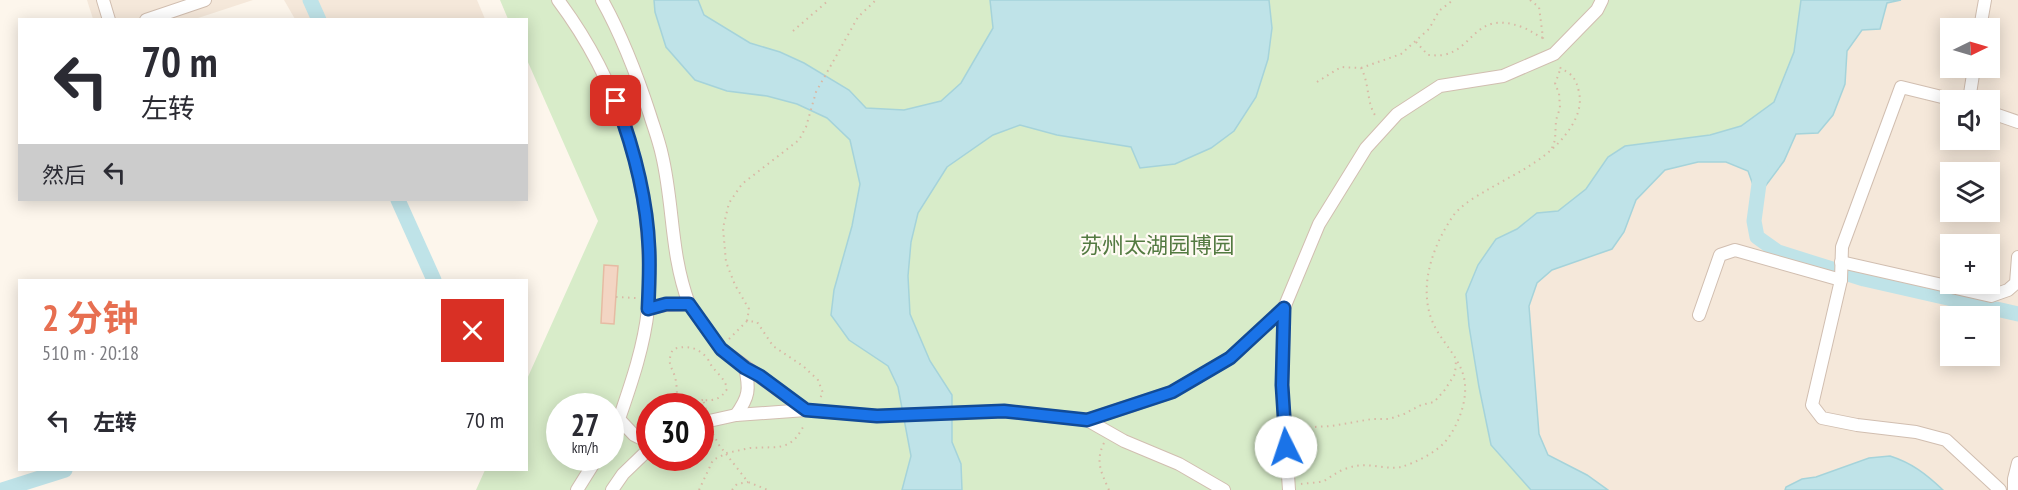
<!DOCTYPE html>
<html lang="zh">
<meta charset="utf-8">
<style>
:root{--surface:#fff;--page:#f2f2f3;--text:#2b2b33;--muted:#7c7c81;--accent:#e76f51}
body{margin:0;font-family:"PT Sans Narrow","Noto Sans SC",sans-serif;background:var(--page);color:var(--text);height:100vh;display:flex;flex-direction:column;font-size:22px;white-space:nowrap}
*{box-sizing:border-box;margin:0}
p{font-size:20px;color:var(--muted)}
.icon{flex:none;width:33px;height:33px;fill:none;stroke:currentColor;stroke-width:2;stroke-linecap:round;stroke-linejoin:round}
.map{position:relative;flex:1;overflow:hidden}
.drawer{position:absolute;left:18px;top:279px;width:510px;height:192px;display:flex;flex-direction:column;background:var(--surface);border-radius:0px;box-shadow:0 3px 15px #0003}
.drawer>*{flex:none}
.banner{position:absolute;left:18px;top:18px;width:510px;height:183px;border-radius:0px;box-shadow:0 3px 15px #0003;background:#fff;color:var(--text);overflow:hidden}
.needle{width:39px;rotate:85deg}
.fabs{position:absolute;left:1940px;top:18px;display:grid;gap:12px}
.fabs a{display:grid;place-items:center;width:60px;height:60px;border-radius:0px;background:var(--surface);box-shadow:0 3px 15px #0003;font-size:30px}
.speed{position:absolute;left:546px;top:393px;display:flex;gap:12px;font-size:30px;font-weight:700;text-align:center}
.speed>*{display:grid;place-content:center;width:78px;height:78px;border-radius:50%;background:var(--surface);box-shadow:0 3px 15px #0003;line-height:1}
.speed small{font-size:15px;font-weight:400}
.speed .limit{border:9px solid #d22;background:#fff;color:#111}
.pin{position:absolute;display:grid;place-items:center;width:51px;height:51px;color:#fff;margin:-26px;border-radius:12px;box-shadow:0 3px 9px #0006}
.me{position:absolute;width:66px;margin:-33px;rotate:356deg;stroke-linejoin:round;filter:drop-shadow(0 0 4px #0008)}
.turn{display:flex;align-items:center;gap:21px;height:126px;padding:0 24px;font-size:27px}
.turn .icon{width:78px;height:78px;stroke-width:2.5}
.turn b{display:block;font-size:42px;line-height:51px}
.then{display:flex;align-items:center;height:57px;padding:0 24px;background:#0003;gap:12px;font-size:22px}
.round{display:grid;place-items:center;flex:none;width:63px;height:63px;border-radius:0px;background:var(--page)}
.overview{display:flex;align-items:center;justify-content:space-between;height:102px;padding:0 24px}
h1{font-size:36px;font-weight:700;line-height:45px;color:var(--accent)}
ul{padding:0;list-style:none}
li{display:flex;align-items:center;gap:18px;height:78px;padding:0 24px}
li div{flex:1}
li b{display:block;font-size:22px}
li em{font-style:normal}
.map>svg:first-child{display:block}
.residential{fill:#f5e8da;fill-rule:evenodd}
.green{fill:#d8ecc9;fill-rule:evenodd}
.water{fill:#bfe3e8;stroke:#a5d3da;stroke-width:1.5}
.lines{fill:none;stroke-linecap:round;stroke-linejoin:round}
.canal{stroke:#bfe3e8;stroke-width:15}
.building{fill:#f3d5c3;stroke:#e6bba3;stroke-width:1.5}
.minor-casing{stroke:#d1beb0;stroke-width:14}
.path{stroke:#d9b8a5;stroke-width:2;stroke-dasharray:1.5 4.5;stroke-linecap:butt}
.minor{stroke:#fff;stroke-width:12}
.route-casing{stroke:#114b97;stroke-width:15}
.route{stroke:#1a73e8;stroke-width:10}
.labels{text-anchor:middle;stroke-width:4.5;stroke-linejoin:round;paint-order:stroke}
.park-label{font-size:22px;fill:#537a41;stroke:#fffaf3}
</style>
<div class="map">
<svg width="2018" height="490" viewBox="0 0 2018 490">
<rect width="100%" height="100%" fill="#fdf6ec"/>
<g class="residential">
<path d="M87 0H253L192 20 93 19Z"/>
<path d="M284 0H477L485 19H295Z"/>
<path d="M1860 0H2018V490H1579L1542 465 1519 282 1665 170 1698 162ZM1950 28H1989V68H1950ZM1950 100H1989V140H1950ZM1950 172H1989V212H1950ZM1950 244H1989V284H1950ZM1950 316H1989V356H1950Z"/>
</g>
<path class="green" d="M500 0H1839L1773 133 1677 156 1490 287 1505 441 1572 490H476L485 470H526L527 379 598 221 527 60 526 20 508 19ZM560 406H610V458H560ZM650 406H700V458H650Z"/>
<g class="water">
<path d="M654 0H698L704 15 750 43 780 52 804 63 849 90 866 108 904 110 941 101 961 83 993 28 990 0H1269L1272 28 1268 59 1256 97 1234 131 1211 148 1175 164 1140 168 1131 147 1057 135 1020 125 993 135 947 167 918 213 911 242 908 276 910 314 930 361 952 395V442L961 464 962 490H902L911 456 898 387 888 366 849 340 831 315 834 290 852 226 860 184 850 140 827 118 797 104 767 96 727 91 695 80 666 47 655 12Z"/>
<path d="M1801 0H1901L1887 3 1880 29 1862 30 1847 51 1845 84 1833 115 1818 133 1796 134 1784 161 1764 188 1753 185 1748 171 1726 162H1698L1665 170 1636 200 1624 232 1612 249 1552 270 1537 283 1529 306 1539 434 1548 455 1587 475 1608 490H1531L1491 445 1479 387 1469 326 1466 294 1478 265 1496 239 1517 229 1537 213 1558 211 1586 189 1608 157 1625 146 1710 135 1741 126 1774 102 1794 52Z"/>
<path d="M1890 456C1912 463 1926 474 1943 490H1785L1786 487 1802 479 1816 477 1869 458Z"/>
</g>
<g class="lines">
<g class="canal">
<path d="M310 0 319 20"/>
<path d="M1761 169 1754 221 1757 237 1778 252 1864 279 2018 314"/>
<path d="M398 200 434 280"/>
<path d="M2 490 65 470"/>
</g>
</g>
<path class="building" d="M604 265 618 266 614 324 601 323Z"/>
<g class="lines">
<defs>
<g id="minor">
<path d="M103 0 109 20"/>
<path d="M558 0C618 80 650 177 649 277 649 288 649 299 648 309 644 347 631 384 619 419L634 435 650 443"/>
<path d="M602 0C622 36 637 75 650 115 654 128 659 141 662 155 674 206 670 253 689 304"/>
<path d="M146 20 205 0"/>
<path d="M1980 28 1985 0"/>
<path d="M1954 100 1901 87 1842 247 1841 280 1812 405 1822 418 1857 425 1916 432 1946 440 2000 490"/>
<path d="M1969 100 1974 68"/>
<path d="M1989 112 2018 122"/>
<path d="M1841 262 1991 296 2008 290 2016 283 2018 257"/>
<path d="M1284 308 1282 385 1289 490"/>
<path d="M648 309 666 305 689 304 721 349 806 410"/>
<path d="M1699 315 1720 255 1735 250 1841 280"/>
<path d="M736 415C749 397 750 389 745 368"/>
<path d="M1087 420 1124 441 1179 464 1224 490"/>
<path d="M700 423 736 415 806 410 877 416 1004 411 1087 420 1172 392 1230 358 1284 308 1319 224 1366 148 1397 114 1440 86 1503 76 1554 54 1597 10 1602 0"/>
<path d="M610 434 619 419"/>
<path d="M577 490 597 458"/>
<path d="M612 490 623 474 650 448"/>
<path d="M2014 490V479L2018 463"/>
</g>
</defs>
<use href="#minor" class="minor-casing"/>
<g class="path">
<path d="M1530 0 1539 7 1543 38 1546 42"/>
<path d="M793 31 829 0"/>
<path d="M1416 42 1428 55C1433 55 1438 56 1443 55 1475 49 1474 10 1522 27 1530 30 1536 35 1543 38"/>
<path d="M1361 68 1401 54 1429 29 1439 11 1453 0"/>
<path d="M1317 82 1341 67 1361 68C1370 84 1366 104 1377 118"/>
<path d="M1552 148 1555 140 1556 120 1560 108 1559 93 1555 84 1560 70"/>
<path d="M616 297 636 298"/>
<path d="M747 321 749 309 735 285 726 262 723 228 729 203 742 184 799 140 806 127 816 92 858 17 876 0"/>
<path d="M729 339 747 321 757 322 773 346 803 366 818 380 823 393 820 398"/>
<path d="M703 400 685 404 677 402C677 395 677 388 676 382 674 367 665 366 673 349 686 345 698 347 707 358"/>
<path d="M706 409 703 400C714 401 721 399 727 389 725 376 712 371 708 359L710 357"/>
<path d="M1297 428 1331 426 1372 419H1389L1404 414 1421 405 1434 402 1444 391 1455 374 1456 361"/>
<path d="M713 434 719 445 748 482 768 490"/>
<path d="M1104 443C1095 461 1101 472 1109 490"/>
<path d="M1301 484C1307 483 1317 483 1323 481 1327 480 1331 476 1335 474 1341 470 1349 467 1356 466 1371 463 1388 470 1401 467 1415 463 1435 453 1445 442 1459 425 1470 396 1463 374 1456 352 1437 338 1430 315 1420 281 1434 244 1453 216 1462 204 1477 196 1489 189 1518 172 1549 159 1569 130 1577 118 1582 106 1579 92 1576 79 1573 74 1561 69L1559 65"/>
<path d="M699 490 713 460 727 453 750 448 779 447 789 444 797 437 805 424"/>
<path d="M732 490 737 484 748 482"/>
</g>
<use href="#minor" class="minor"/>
</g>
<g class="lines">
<defs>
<path id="route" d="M616 101C634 149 647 198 649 249 650 269 649 289 648 309L666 304H689L721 349 745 368 760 376 806 410 877 416 1004 411 1087 420 1172 392 1230 358 1284 308 1282 385 1286 447"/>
</defs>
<use href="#route" class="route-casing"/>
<use href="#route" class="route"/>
</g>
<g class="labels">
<g class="park-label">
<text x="1157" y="253">苏州太湖园博园</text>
</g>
</g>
</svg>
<div class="fabs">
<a><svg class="needle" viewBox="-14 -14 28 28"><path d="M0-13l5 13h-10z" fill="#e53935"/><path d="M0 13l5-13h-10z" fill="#7c7c81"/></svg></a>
<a><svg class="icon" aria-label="sound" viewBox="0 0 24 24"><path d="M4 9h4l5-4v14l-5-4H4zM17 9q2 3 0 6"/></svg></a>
<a><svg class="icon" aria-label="layers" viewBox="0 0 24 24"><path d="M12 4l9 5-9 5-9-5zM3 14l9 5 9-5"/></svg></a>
<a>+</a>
<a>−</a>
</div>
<div class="speed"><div>27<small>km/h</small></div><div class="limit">30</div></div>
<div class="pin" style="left:616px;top:101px;background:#d93025"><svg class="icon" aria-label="arrive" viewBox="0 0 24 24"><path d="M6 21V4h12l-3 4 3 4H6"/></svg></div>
<svg class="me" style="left:1286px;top:447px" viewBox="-20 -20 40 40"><circle r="19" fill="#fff"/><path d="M0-13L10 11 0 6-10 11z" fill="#1a73e8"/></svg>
<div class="banner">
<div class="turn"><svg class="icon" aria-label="left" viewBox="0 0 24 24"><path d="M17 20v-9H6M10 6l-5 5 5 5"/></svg><div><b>70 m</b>左转</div></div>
<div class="then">然后<svg class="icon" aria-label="left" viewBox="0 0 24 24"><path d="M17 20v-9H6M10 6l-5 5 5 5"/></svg></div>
</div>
<section class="drawer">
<div class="overview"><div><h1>2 分钟</h1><p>510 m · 20:18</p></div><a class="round" style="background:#d93025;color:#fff"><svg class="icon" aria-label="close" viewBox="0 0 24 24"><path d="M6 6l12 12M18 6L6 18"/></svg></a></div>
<ul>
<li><svg class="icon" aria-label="left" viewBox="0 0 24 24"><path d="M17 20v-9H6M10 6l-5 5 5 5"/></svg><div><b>左转</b></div><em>70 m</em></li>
</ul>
</section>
</div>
